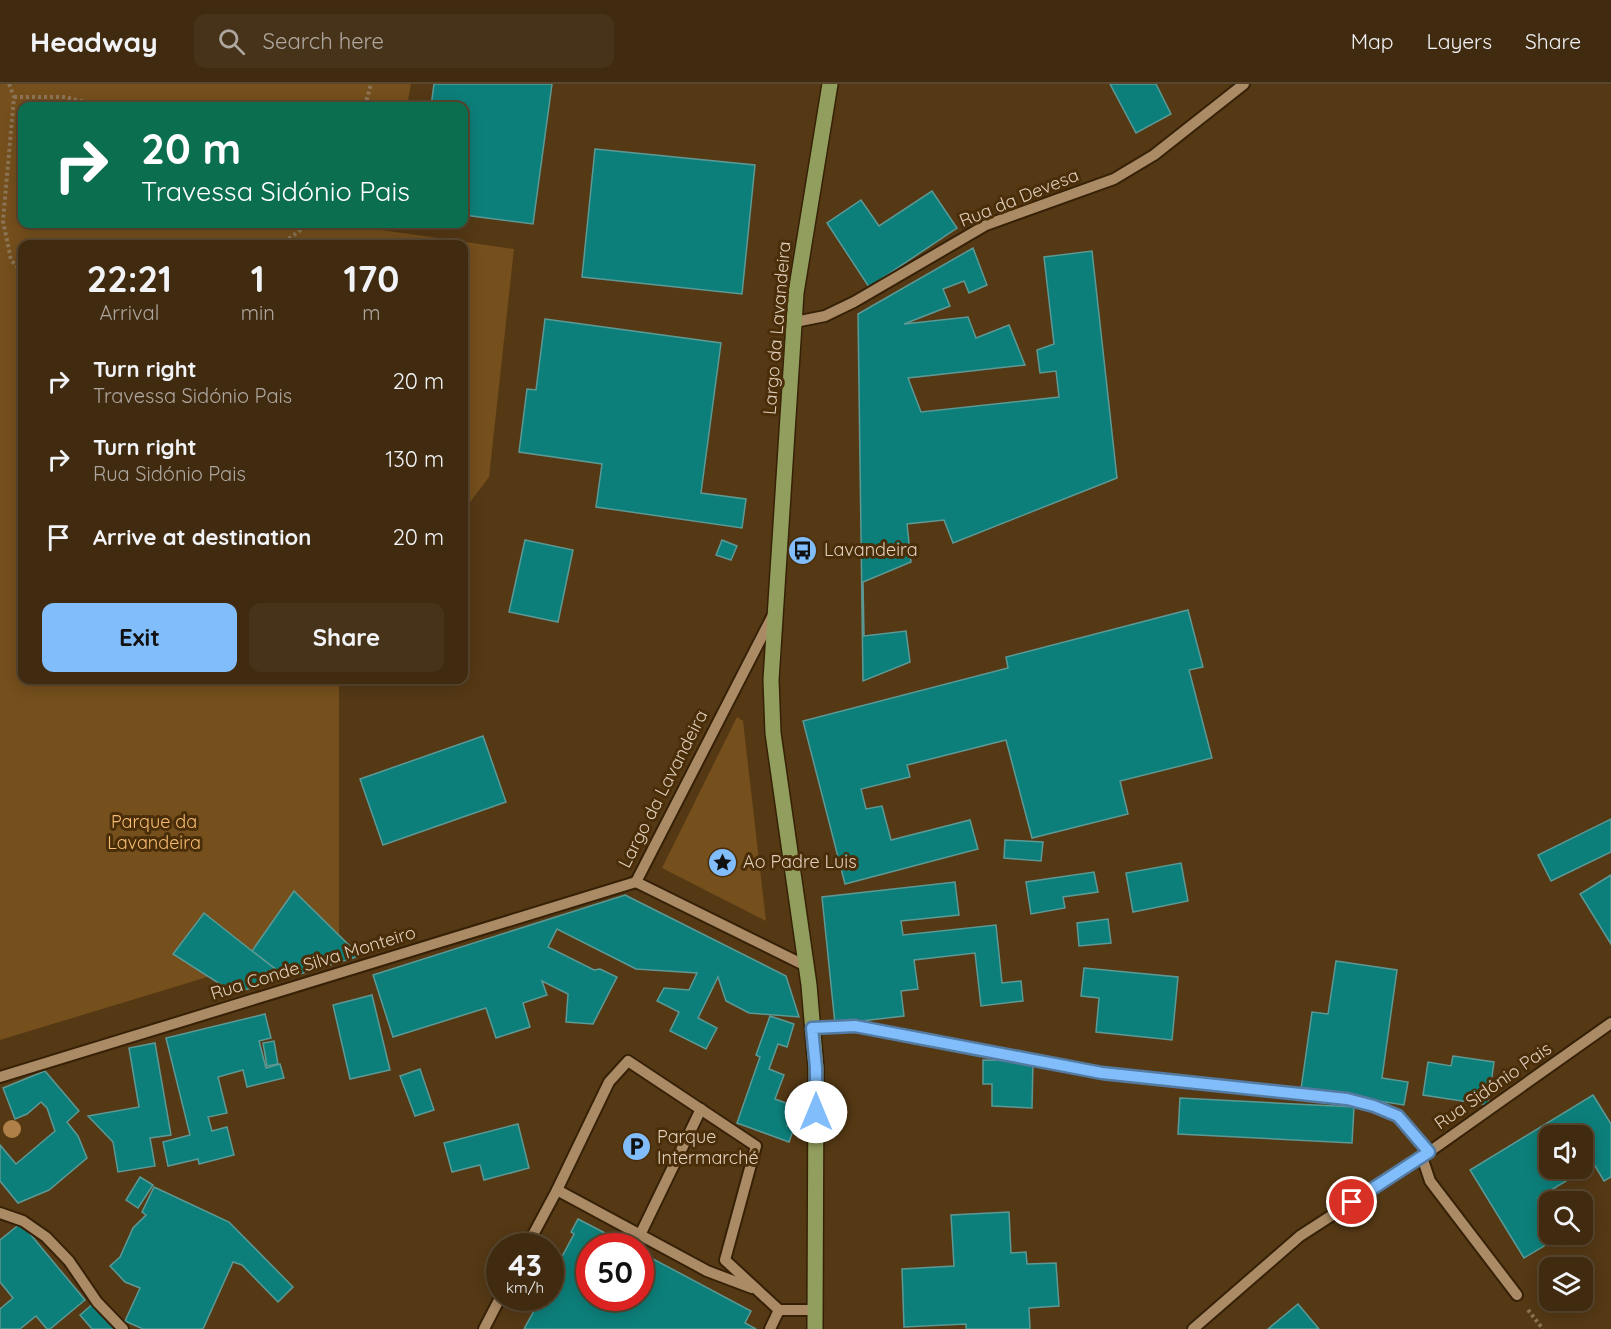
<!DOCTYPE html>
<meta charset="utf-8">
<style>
:root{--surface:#402b10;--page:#473319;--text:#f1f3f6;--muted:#aea79f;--line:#594730;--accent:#81bdfa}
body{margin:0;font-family:Quicksand,sans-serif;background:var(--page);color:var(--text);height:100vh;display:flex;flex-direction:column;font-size:22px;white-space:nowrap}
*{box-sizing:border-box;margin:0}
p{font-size:20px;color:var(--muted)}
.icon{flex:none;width:33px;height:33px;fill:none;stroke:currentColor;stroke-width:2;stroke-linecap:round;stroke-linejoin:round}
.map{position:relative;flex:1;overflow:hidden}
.drawer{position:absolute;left:18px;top:156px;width:450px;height:444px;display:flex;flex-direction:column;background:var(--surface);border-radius:12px;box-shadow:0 3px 15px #0003,0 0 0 2px var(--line)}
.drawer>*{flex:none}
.top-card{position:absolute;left:18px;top:18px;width:450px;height:126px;border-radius:12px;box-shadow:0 3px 15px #0003,0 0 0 2px var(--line);background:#0b6e4f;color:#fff;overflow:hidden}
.controls{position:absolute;left:1539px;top:1041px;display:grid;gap:12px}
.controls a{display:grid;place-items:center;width:54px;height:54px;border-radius:12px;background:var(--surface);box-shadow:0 3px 15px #0003,0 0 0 2px var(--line);font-size:30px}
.speed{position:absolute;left:486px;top:1149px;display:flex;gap:12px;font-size:30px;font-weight:700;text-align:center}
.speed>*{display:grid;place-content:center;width:78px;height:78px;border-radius:50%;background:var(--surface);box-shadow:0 3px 15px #0003,0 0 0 2px var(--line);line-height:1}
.speed small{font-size:15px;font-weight:400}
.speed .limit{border:9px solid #d22;background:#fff;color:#111}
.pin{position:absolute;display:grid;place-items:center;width:51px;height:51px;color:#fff;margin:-26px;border:3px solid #fff;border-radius:50%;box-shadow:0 2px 6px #0007}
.me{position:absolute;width:66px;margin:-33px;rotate:0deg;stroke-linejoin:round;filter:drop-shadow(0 0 4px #0008)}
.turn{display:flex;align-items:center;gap:21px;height:126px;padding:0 24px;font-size:27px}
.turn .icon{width:78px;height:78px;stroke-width:2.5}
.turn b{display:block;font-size:42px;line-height:51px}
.eta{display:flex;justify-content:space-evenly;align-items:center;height:102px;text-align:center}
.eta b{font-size:36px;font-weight:700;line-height:42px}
.primary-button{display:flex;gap:12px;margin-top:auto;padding:12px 24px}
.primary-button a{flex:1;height:69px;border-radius:12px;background:var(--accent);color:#111;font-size:24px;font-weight:700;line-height:69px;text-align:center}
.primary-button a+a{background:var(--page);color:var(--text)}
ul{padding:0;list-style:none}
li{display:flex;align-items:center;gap:18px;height:78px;padding:0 24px}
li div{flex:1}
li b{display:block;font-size:22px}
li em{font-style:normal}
header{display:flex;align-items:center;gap:36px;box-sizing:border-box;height:84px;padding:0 30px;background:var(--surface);border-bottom:2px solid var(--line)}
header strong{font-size:28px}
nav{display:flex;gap:33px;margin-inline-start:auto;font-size:21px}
.search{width:420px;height:54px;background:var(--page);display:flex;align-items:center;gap:15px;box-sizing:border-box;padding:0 21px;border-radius:12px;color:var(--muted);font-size:22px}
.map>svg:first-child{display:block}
.green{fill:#754f1c}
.building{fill:#0d7f7a;stroke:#5c9995;stroke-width:1.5;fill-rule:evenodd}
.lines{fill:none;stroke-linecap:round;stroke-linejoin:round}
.minor-casing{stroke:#362106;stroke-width:14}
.major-casing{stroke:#362106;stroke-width:18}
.path{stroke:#8c7557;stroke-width:4;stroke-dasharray:3 3;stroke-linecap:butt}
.minor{stroke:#ab8b66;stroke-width:10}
.major{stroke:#929e5d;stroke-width:15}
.tree{fill:#af8149}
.route-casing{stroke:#547ba2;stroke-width:15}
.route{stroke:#81bdfa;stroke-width:10}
.labels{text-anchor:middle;stroke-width:6;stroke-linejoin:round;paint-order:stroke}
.street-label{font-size:18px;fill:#e1d0bd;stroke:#4a2e09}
.poi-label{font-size:18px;fill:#e1d0bd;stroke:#4a2e09;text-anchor:start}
.park-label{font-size:18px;fill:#f8bc73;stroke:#4a2e09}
</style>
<header>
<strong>Headway</strong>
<div class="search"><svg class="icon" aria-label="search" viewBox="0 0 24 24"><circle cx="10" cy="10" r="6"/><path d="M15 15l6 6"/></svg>Search here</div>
<nav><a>Map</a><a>Layers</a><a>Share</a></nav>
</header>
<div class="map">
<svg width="1611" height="1245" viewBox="0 0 1611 1245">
<rect width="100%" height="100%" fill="#553915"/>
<g class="green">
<path d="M0 0H411L407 22H22V140H383L382 146 514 165 489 393 464 426V160H22V596H339V853L0 956Z"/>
<path d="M737 633 743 637 766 837 662 784Z"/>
</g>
<g class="building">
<path d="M434 0H552L533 140 464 131V22H431Z"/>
<path d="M1110 0H1156L1171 30 1136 49Z"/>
<path d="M595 65 755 81 742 210 582 193Z"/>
<path d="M932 107 957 144 869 203 827 139 861 116 879 142Z"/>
<path d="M973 164 987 201 969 209 964 197 943 205 950 222 904 240 968 233 976 254 1009 241 1025 281 908 294 921 328 1059 313 1056 287 1040 289 1037 266 1054 260 1044 173 1092 167 1117 394 953 459 944 436 907 440 911 478 863 498 864 552 906 547 910 578 863 597 858 230Z"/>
<path d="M545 235 721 259 701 409 746 415 742 444 596 423 602 380 519 368 527 305 536 306Z"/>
<path d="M525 456 573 466 558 538 509 528Z"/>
<path d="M722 456 737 462 731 476 716 471Z"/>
<path d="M1188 526 1203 583 1189 586 1212 674 1120 697 1128 730 1032 754 1006 656 907 681 910 693 861 705 866 725 882 722 891 756 970 736 978 765 845 800 803 637 1008 584 1006 573Z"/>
<path d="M483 652 506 718 383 761 360 695Z"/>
<path d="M1611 735V768L1551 797 1538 771Z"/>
<path d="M1005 756 1043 758 1041 777 1004 774Z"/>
<path d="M1181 779 1188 817 1133 828 1126 789Z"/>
<path d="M1094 788 1098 808 1063 813 1065 824 1031 830 1026 798Z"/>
<path d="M1611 791V860L1580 810Z"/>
<path d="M955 798 959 831 901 837 903 851 996 841 1002 899 1021 897 1023 917 981 922 975 869 914 876 918 905 901 907 904 932 835 940 822 813Z"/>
<path d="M294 807 360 872 287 894 252 867Z"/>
<path d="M625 811 786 892 799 933 749 929 726 917 718 893 698 934 717 944 706 965 670 947 679 928 657 917 664 904 689 906 697 889 636 885 557 845 548 863 594 886 600 885 617 893 593 940 566 938 568 910 542 897 547 911 523 919 530 943 496 954 486 924 393 953 373 891Z"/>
<path d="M204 829 252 867 287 894 234 909 173 870Z"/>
<path d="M1108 835 1111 859 1079 862 1077 839Z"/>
<path d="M1336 877 1397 886 1382 994 1408 998 1404 1021 1301 1005 1312 928 1328 930Z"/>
<path d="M1084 884 1178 893 1172 956 1096 948 1099 914 1081 912Z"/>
<path d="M372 911 390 986 350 995 333 921Z"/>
<path d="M265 930 271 954 259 957 266 984 280 980 284 994 247 1003 243 986 218 993 227 1029 208 1033 212 1047 227 1043 234 1071 199 1080 198 1075 168 1082 163 1058 190 1051 166 954Z"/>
<path d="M770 932 794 940 787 963 778 960 769 985 784 991 775 1015 794 1022 787 1042 794 1044 789 1058 737 1039 760 973 756 971Z"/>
<path d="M274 957 278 980 267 982 263 959Z"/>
<path d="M155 959 171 1051 150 1054 155 1082 118 1088 113 1058 88 1032 139 1023 129 964Z"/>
<path d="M1453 972 1494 978 1488 1021 1423 1011 1428 978 1451 982Z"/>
<path d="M983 976 1033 977 1032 1024 992 1022V1000H983Z"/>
<path d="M420 985 434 1026 415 1032 400 992Z"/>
<path d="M45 987 79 1027 67 1038 78 1052 87 1074 49 1106 18 1119 0 1097V1061L16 1080 55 1047 47 1024 41 1018 27 1030 15 1035 3 1004Z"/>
<path d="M1593 1011 1611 1040V1093L1604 1097 1594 1080 1538 1114 1550 1132V1150L1561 1152 1524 1174 1470 1086ZM1550 1052H1582V1084H1550Z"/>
<path d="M1180 1014 1354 1023 1352 1059 1178 1050Z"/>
<path d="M518 1040 529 1084 484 1096 480 1081 452 1088 444 1059Z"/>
<path d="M140 1093 153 1101 138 1124 126 1116Z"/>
<path d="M154 1103 229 1138 293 1203 278 1218 242 1181 233 1178 203 1245H143L125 1237 140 1204 125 1198 110 1182 120 1173 133 1144 146 1131 142 1128Z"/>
<path d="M1009 1128 1011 1169 1026 1168 1027 1180 1056 1179 1059 1222 1029 1224 1030 1245H966V1240L904 1243 902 1185 954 1182 951 1131Z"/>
<path d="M578 1135 630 1162H590V1214H640V1168L751 1227 745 1239 756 1245H524L541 1214H550V1195L574 1150 571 1148Z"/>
<path d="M21 1139 85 1216 50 1245H47L36 1232 20 1245H0V1225L13 1214 0 1198V1156Z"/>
<path d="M95 1218 119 1245H92L80 1231Z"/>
<path d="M1298 1220 1319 1245H1268Z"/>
</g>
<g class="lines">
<defs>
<g id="minor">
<path d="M795 238 825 232 854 218 986 141 1114 95 1154 71 1244 0"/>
<path d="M636 798 773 531"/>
<path d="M636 798 806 882"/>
<path d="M812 944 855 942 1102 989 1347 1015 1374 1022 1398 1032 1429 1068"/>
<path d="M0 993 636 798"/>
<path d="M1422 1073 1430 1097 1517 1211"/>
<path d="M557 1106 707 1187 752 1204"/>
<path d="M0 1129 23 1137 46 1153 69 1177 97 1218 123 1245"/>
<path d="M640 1151 701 1025"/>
<path d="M527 1162 557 1106 609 998 628 977 756 1062 725 1176 779 1226H815"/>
<path d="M484 1245 500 1214"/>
<path d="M770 1245 779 1226"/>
<path d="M1193 1245 1300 1152 1422 1073 1611 939"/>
</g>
<path id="major" d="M815 1245 816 984 809 901 773 649 771 596 796 209 830 0"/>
</defs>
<use href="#minor" class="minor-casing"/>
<use href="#major" class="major-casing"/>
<g class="path">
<path d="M9 0 14 13 3 137 11 176 22 188"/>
<path d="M14 13H65L101 22"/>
<path d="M365 22 371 0"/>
<path d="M278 160 288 155 309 140"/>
<path d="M1528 1226 1543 1245"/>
</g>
<use href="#minor" class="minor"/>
<use href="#major" class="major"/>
</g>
<circle class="tree" cx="12" cy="1045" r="9"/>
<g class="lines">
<defs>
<path id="route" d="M816 1028V984L812 944 855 942 1102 989 1347 1015 1374 1022 1398 1032 1429 1068 1352 1118"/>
</defs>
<use href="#route" class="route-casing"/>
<use href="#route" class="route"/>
</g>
<defs>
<symbol id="bus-disc" viewBox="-11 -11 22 22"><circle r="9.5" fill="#81bdfa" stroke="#4a2e09"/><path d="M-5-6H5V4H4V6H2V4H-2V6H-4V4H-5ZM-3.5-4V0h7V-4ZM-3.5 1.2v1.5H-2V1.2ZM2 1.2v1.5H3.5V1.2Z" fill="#111"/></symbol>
<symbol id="sight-disc" viewBox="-11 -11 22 22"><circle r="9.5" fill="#81bdfa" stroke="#4a2e09"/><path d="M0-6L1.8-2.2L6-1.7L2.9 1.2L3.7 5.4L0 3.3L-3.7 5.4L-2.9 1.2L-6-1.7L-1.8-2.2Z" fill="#111"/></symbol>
<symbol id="parking-disc" viewBox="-11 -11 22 22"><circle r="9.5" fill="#81bdfa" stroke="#4a2e09"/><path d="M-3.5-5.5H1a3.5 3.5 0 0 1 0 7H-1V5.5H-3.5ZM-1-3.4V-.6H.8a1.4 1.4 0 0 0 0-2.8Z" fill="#111"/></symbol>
</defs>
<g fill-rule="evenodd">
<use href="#bus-disc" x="786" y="450" width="33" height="33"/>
<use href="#sight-disc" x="706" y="762" width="33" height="33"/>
<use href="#parking-disc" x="620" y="1046" width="33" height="33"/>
</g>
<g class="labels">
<g class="street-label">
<text transform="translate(1019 114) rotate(-22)" y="6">Rua da Devesa</text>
<text transform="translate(777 244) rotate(-85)" y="6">Largo da Lavandeira</text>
<text transform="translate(663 705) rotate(-63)" y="6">Largo da Lavandeira</text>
<text transform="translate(313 879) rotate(-17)" y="6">Rua Conde Silva Monteiro</text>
<text transform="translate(1493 1002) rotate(-35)" y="6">Rua Sidónio Pais</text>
</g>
<g class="poi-label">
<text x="824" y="472">Lavandeira</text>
<text x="743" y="784">Ao Padre Luis</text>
<text x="657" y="1059">Parque<tspan x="657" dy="21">Intermarché</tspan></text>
</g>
<g class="park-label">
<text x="154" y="744">Parque da<tspan x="154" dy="21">Lavandeira</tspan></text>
</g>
</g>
</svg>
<div class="controls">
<a><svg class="icon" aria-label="sound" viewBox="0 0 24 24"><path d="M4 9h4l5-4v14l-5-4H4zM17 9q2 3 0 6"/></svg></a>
<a><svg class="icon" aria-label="search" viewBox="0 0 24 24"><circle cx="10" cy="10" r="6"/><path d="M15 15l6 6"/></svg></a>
<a><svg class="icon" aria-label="layers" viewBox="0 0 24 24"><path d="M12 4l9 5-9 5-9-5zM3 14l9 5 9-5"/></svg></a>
</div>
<div class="speed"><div>43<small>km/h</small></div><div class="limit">50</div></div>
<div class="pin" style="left:1352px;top:1118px;background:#d93025"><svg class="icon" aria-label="arrive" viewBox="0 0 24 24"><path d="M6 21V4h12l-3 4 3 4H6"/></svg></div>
<svg class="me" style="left:816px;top:1028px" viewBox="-20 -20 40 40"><circle r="19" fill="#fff"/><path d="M0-13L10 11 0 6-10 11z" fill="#81bdfa"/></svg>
<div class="top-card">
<div class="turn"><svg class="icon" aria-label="right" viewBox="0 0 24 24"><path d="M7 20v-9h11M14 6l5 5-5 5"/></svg><div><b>20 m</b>Travessa Sidónio Pais</div></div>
</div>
<section class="drawer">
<div class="eta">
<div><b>22:21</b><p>Arrival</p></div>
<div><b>1</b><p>min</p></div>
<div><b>170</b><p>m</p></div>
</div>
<ul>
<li><svg class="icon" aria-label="right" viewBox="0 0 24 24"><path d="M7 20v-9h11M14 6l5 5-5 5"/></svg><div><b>Turn right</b><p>Travessa Sidónio Pais</p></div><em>20 m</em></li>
<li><svg class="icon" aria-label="right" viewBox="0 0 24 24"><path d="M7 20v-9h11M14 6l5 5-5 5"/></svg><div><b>Turn right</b><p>Rua Sidónio Pais</p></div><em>130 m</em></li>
<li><svg class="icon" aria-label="arrive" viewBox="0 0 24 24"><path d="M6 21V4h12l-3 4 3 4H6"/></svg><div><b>Arrive at destination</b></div><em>20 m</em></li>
</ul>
<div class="primary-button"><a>Exit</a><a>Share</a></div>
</section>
</div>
